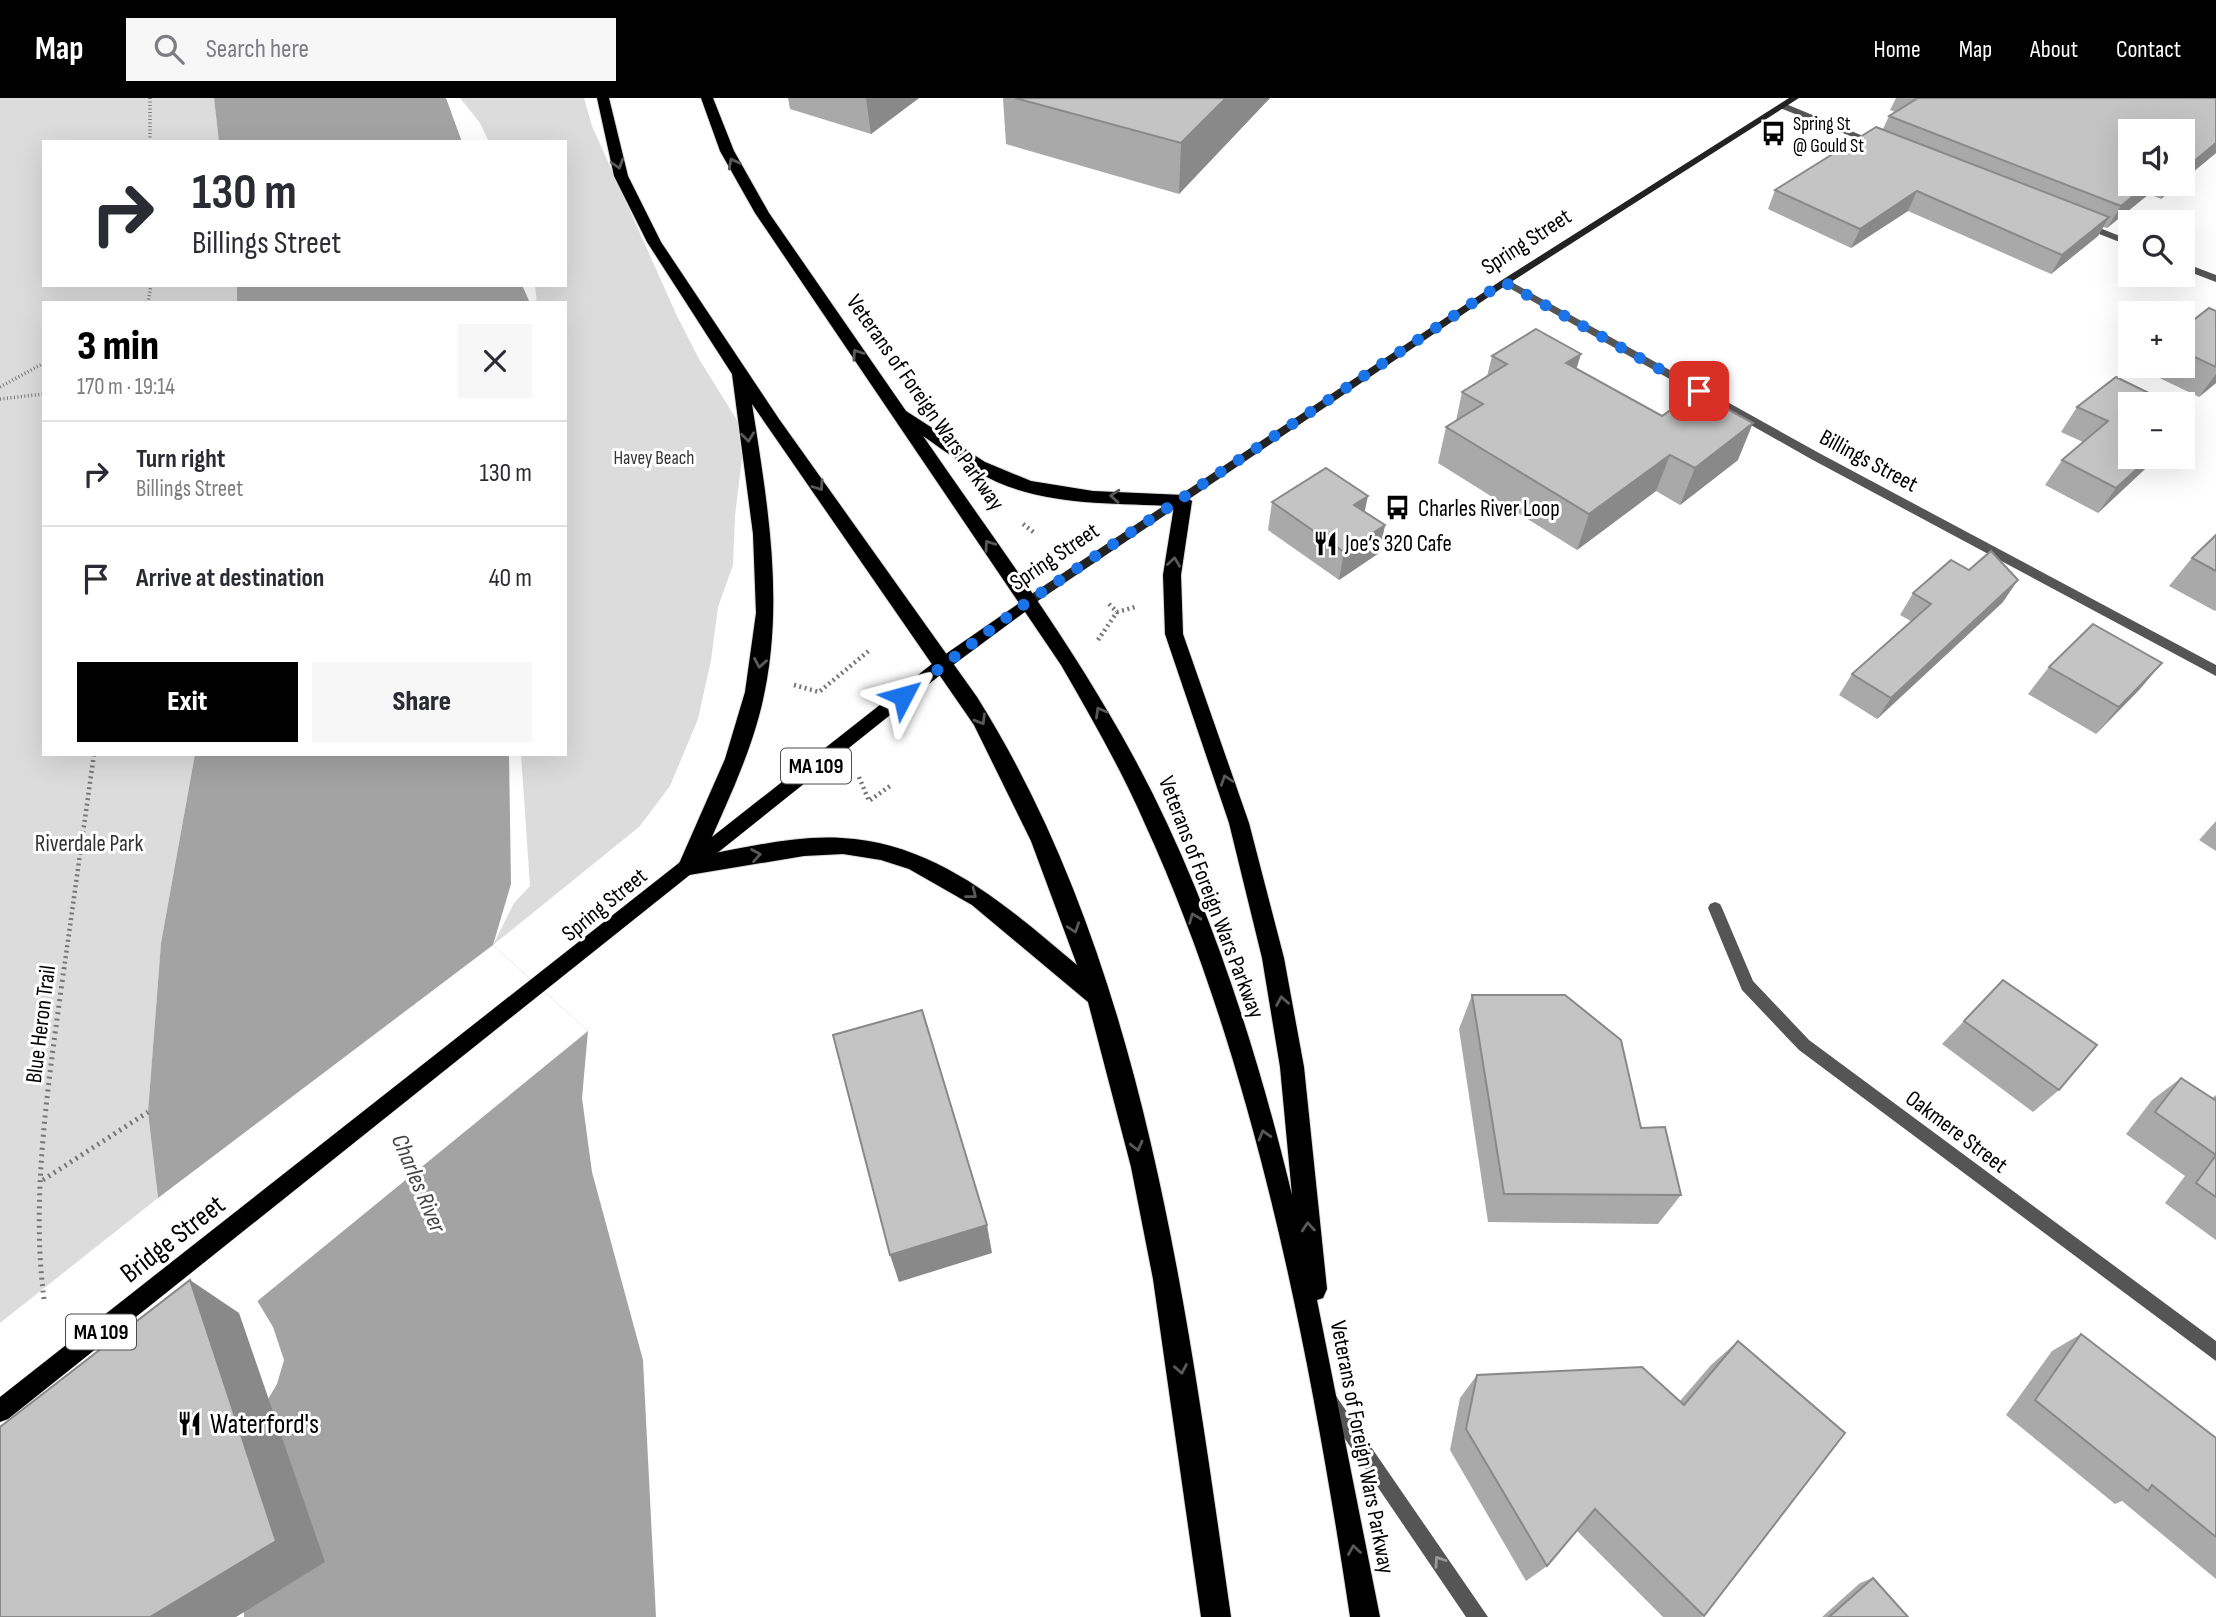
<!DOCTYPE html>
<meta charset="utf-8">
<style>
:root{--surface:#fff;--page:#f7f7f7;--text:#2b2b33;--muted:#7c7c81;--line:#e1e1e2;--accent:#000}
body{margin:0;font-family:"Sofia Sans Condensed",sans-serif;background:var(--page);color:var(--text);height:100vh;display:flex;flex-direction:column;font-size:26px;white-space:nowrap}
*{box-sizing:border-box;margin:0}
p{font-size:23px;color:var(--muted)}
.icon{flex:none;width:38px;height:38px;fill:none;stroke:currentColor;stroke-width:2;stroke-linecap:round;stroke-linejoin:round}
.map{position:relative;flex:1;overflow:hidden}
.side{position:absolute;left:42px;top:203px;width:525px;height:455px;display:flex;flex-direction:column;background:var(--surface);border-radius:0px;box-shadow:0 7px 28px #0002}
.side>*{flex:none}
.top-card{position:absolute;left:42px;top:42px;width:525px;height:147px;border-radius:0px;box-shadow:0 7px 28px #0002;background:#fff;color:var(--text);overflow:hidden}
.tools{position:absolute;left:2118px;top:21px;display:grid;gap:14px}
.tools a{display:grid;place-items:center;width:77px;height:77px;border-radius:0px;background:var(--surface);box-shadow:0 7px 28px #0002;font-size:35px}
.pin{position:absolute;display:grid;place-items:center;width:60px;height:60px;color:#fff;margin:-30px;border-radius:14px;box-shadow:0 4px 10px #0006}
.me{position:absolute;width:77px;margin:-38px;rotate:51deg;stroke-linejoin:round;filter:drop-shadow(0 0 5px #0008)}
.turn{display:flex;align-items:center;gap:24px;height:147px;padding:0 35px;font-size:32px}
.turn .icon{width:91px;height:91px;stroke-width:2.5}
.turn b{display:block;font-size:49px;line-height:60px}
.round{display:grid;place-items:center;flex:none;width:74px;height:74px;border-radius:0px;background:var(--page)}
.summary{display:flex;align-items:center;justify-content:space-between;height:119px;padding:0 35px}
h1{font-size:42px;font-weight:800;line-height:52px;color:var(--accent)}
.button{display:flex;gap:14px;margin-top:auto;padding:14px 35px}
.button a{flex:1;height:80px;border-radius:0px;background:var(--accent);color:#fff;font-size:28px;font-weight:800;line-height:80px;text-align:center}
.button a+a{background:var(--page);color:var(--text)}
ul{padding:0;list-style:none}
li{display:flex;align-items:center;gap:21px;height:105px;padding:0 35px;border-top:2px solid var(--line)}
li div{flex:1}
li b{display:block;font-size:26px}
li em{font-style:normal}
header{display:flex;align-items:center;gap:42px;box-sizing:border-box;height:98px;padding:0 35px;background:var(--accent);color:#fff}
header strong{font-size:33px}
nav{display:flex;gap:38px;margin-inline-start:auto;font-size:24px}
.search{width:490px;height:63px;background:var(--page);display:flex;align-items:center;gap:18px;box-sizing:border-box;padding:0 24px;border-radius:0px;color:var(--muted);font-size:26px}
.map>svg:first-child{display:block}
.green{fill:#dcdcdc}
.water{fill:#a3a3a3}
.pier{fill:#fff}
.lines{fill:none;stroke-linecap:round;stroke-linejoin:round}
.primary-casing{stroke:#dbdbdb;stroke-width:1}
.highway-casing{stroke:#dbdbdb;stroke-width:2}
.path-far2{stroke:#777;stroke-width:3.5;stroke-dasharray:1 2.5;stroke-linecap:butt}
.path-far1{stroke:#777;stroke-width:4.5;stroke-dasharray:2 3.5;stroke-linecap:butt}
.path{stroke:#777;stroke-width:5;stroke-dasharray:2 4.5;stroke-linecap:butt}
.street{fill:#555;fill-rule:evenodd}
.secondary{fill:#222;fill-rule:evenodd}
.primary{fill:#000;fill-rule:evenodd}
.highway{fill:#000;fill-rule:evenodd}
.wall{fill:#a9a9a9}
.shaded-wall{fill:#898989}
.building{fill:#c4c4c4;stroke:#898989;stroke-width:2}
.oneway{stroke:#595959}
.oneway2{stroke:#999}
.route{stroke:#1a73e8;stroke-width:12;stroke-dasharray:0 21.6}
.labels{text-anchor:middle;stroke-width:6;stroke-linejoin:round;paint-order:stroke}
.far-poi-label{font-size:19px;fill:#000;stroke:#fff;text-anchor:start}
.far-park-label{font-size:19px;fill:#333;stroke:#fff}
.shield{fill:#fff;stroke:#4c4c4c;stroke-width:2}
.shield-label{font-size:21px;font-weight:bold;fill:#000}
.street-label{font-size:23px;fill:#000;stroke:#fff}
.poi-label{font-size:23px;fill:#000;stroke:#fff;text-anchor:start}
.park-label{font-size:23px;fill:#333;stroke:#fff}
.water-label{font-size:24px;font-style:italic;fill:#444;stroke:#fff}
.near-street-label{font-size:28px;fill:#000;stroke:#fff}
.near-poi-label{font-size:28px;fill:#000;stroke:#fff;text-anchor:start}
</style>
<header>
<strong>Map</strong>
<div class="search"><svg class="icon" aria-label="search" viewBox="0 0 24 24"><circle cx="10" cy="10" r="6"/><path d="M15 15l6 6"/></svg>Search here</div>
<nav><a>Home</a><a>Map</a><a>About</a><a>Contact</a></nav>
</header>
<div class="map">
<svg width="2216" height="1519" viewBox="0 0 2216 1519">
<rect width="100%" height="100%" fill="#fff"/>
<g class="green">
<path d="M0 0H214L219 44H44V187H237V205H44V656H195L161 845 148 1014 158 1100 0 1225Z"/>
<path d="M460 0H584L592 28 677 218 699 261 745 335 735 418 733 467 718 509 711 562 698 621 670 688 639 729 493 847 514 805 530 788 521 656H565V205H537L535 187H565V44H489L480 25Z"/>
</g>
<g class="water">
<path d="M214 0H446L462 44H219Z"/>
<path d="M237 187H522L530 205H237Z"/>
<path d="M195 656H509L511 786 493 847 588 933 582 1000 592 1074 643 1262 656 1519H244L240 1348 277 1286 284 1262 273 1229 255 1199 158 1100 148 1014 161 845Z"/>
</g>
<path class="pier" d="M493 847 588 933 255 1205 243 1197 158 1100Z"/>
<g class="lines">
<defs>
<path id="primary" d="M1028 499 1033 500 1036 504 1033 508 949 570 8 1321 0 1324V1299L937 562Z"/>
<g id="highway">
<path d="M597 0H609L628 78 661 144 779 321 977 599C1145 866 1187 1212 1231 1519H1201L1153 1181 1131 1069 1088 904 972 807 909 771 881 762 843 756 804 758 689 777 682 774 678 768 725 661 745 594 756 515 753 436 732 276 647 144 614 78ZM752 306 974 627 1031 743 1077 867C1008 809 937 745 842 740 796 737 749 749 704 757 724 711 746 666 759 618 787 514 768 409 752 306Z"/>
<path d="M701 0H713L734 53 769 115 906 313 985 364 1031 383 1093 393 1183 397 1192 403 1181 477 1183 536 1249 725 1284 860 1304 969 1327 1191 1323 1200 1317 1202 1380 1519H1350C1311 1259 1255 966 1145 726 1121 671 1091 619 1061 567L755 115 720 53ZM923 338C947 355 971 372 997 384 1052 408 1115 405 1174 408L1163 477 1165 536 1229 725 1262 860 1280 969 1292 1097C1254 940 1202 779 1122 638 1063 533 991 437 923 338Z"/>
</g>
</defs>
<use href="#primary" class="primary-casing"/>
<use href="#highway" class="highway-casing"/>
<g class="path-far2">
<path d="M150 0V44"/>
<path d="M148 205 151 187"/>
<path d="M0 289 44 265"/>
<path d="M0 301 44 296"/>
</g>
<g class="path-far1">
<path d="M1023 426 1036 436"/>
<path d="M1109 506 1117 514 1135 509"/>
<path d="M1098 542 1117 514"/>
<path d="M794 587 819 594 871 551"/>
<path d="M859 679 869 703 890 688"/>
<path d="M64 871 94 656"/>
</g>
<g class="path">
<path d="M43 1082 148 1014"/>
<path d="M44 1201C30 1095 50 975 64 870"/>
</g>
<g class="street">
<path d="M1780 6H1786L1880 45 1873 47 1780 10Z"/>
<path d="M2081 125H2087L2130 142V148L2081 129Z"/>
<path d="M2182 164 2216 177V184L2182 171Z"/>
<path d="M1502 182H1508L1819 355 2216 567V578L1811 361 1502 186Z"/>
<path d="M1715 804 1720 806 1722 810 1753 883 1809 942 2216 1243V1263L1799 952 1742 892 1708 810 1710 806Z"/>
<path d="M1330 1295 1336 1298 1488 1519H1466L1324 1310 1321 1304 1324 1298Z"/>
</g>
<path class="secondary" d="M1789 0H1799L1508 186 1032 507H1024L1022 504 1024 501 1502 182Z"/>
<use href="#primary" class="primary"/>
<use href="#highway" class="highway"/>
</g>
<g class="wall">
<path d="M788 0H919L871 36 790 11Z"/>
<path d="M1003 0H1270L1179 96 1006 46Z"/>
<path d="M1896 0H2216V55L2182 83V33L2130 86H2179L2161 101 2149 96 2107 130 2103 129 2098 138 2051 176 1908 113 1851 150 1768 111 1775 92 1883 31 1889 18 1895 14 1890 12Z"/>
<path d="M2216 213V285L2199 299 2145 273 2149 268H2182V231Z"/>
<path d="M1492 258 1576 271 1738 362 1680 407 1656 393 1577 452 1438 365 1446 329 1456 323 1462 294 1487 278Z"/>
<path d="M2130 306V359L2145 371 2098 415 2045 387 2062 362 2083 344 2061 334 2077 309Z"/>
<path d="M1272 404 1365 414 1385 427 1379 455 1339 482 1268 432Z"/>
<path d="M2216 437V512L2215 513 2169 488 2192 460Z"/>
<path d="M1969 472 2003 504 1877 621 1839 597 1852 576 1911 523 1900 517 1913 495Z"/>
<path d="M2162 565 2139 592 2096 636 2028 596 2049 569Z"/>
<path d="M2216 723V753L2199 742Z"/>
<path d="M2003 882 2059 992 2033 1014 1942 946Z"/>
<path d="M1472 897 1641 1030 1681 1097 1658 1126 1488 1124 1459 931Z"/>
<path d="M2181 980 2212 1000 2216 997V1142L2165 1105 2185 1078 2126 1036 2152 1002Z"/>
<path d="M2081 1236 2216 1340V1481L2122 1403 2115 1406 2006 1317 2052 1253Z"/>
<path d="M1738 1243 1704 1518 1701 1519H1663L1577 1433 1547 1468 1526 1483 1450 1352 1460 1300 1477 1277 1680 1303 1711 1267Z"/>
<path d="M1873 1480 1908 1519H1822L1860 1485Z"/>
</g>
<g class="shaded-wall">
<path d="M866 0H919L871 36Z"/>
<path d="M1226 0H1270L1179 96 1181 45Z"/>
<path d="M2216 45V55L2182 83V73Z"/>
<path d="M2148 86H2156L2149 96 2107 130 2121 108Z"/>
<path d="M2171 86H2179L2161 101Z"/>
<path d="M1917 93 1908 113 1851 150 1860 131Z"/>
<path d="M2109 119 2098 138 2051 176 2062 157Z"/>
<path d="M1581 256 1570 292 1566 265Z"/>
<path d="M2216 276V285L2199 299Z"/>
<path d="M1753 325 1738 362 1680 407 1695 370Z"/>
<path d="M1670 357 1656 393 1577 452 1589 416Z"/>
<path d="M2150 359H2154L2145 371 2098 415 2116 390Z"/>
<path d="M1368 398 1362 426 1354 407Z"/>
<path d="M1385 427 1379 455 1339 482 1344 454Z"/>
<path d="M2018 482 2003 504 1877 621 1891 600Z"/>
<path d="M2162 565 2139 592 2096 636 2119 609Z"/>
<path d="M987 1127 992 1155 899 1184 890 1157Z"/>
<path d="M190 1182 239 1215 325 1464 236 1519H150Z"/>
</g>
<g class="building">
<path d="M1015 0H1226L1181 45Z"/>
<path d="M1918 0H2216V45L2182 73V33H2130V86H2148L2121 108 1889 18Z"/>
<path d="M1876 29 2109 119 2062 157 1917 93 1860 131 1775 92Z"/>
<path d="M2209 210 2216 213V269L2182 253V231Z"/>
<path d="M1536 231 1581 256 1566 265 1662 318 1696 294 1753 325 1695 370 1670 357 1589 416 1446 329 1483 306 1462 294 1507 266 1492 258Z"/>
<path d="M2116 279 2159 300 2151 306H2130V323L2125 327 2130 330V359H2150L2116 390 2062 362 2108 323 2077 309Z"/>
<path d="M1326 370 1368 398 1354 407 1385 427 1344 454 1272 404Z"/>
<path d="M2216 437V473L2192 460Z"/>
<path d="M1991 453 2018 482 1891 600 1852 576 1931 506 1913 495 1951 462 1969 472Z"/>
<path d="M2093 526 2162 565 2119 609 2049 569Z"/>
<path d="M2003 882 2097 947 2059 992 1964 923Z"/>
<path d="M1472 897H1565L1621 942 1641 1030 1665 1029 1681 1097 1504 1096Z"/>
<path d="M922 912 987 1127 890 1157 833 937Z"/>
<path d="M2181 980 2215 1002 2216 1001V1057L2155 1014Z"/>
<path d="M2216 1057V1099L2196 1085Z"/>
<path d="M190 1182 276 1443 150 1519H0V1329Z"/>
<path d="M2081 1236 2216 1340V1439L2152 1387 2148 1393 2035 1302Z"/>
<path d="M1738 1243 1845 1335 1704 1518 1595 1411 1547 1468 1466 1331 1477 1277 1642 1269 1684 1307Z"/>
<path d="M1873 1480 1908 1519H1829Z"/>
</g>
<defs><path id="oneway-chevron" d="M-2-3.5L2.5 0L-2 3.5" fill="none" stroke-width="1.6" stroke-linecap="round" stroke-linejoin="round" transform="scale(1.75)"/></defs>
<g class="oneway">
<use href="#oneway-chevron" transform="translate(733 65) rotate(-118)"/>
<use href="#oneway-chevron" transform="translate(618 66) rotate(73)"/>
<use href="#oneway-chevron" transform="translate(857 256) rotate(-124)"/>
<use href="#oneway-chevron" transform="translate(748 339) rotate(83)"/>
<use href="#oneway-chevron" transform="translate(819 388) rotate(56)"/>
<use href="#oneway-chevron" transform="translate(1115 398) rotate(-176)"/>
<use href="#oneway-chevron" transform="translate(989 447) rotate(-125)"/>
<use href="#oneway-chevron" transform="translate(1174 464) rotate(-82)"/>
<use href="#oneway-chevron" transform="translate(760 565) rotate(100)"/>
<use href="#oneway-chevron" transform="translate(1100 614) rotate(-120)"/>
<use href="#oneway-chevron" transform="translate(981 622) rotate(59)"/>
<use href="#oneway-chevron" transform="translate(1226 682) rotate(-108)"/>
<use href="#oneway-chevron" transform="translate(756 757) rotate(-9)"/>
<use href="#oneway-chevron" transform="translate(972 796) rotate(38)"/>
<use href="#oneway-chevron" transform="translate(1194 820) rotate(-111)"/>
<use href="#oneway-chevron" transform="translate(1074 830) rotate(71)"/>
<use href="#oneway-chevron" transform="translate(1282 903) rotate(-100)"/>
<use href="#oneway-chevron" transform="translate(1264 1037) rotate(-106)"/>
<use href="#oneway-chevron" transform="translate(1137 1048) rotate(76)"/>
<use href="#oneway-chevron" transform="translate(1308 1129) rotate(-95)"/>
<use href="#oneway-chevron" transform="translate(1181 1271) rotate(80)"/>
<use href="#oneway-chevron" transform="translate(1354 1452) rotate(-99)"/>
</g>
<use class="oneway2" href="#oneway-chevron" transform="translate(1439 1463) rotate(-124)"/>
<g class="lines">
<path class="route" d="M903 598 1027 504 1504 184 1699 293"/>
</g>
<defs>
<symbol id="bus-bare" viewBox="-9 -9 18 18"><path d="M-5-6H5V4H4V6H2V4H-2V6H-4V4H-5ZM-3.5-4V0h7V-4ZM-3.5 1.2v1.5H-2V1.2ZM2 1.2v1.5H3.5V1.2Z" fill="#000" stroke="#fff" stroke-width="2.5" paint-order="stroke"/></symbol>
<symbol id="restaurant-bare" viewBox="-9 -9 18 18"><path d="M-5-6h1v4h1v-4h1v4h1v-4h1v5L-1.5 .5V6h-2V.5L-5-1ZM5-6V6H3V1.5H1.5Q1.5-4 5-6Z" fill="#000" stroke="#fff" stroke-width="2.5" paint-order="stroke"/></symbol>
</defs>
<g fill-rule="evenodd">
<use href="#bus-bare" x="1756" y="18" width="35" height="35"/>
<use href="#bus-bare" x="1380" y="392" width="35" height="35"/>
<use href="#restaurant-bare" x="1308" y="428" width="35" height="35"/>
<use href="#restaurant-bare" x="172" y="1308" width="35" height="35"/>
</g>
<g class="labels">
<g class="far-poi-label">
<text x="1793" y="32">Spring St<tspan x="1793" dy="22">@ Gould St</tspan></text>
</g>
<g class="far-park-label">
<text x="654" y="366">Havey Beach</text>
</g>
<g class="shield">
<rect x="781" y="650.5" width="70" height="35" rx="5"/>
<rect x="66" y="1216.5" width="70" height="35" rx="5"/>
</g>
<g class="shield-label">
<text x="816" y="675">MA 109</text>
<text x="101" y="1241">MA 109</text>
</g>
<g class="street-label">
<text transform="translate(1526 143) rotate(-33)" y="8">Spring Street</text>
<text transform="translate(926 304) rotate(55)" y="8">Veterans of Foreign Wars Parkway</text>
<text transform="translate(1869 362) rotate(28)" y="8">Billings Street</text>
<text transform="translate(1054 458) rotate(-34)" y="8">Spring Street</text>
<text transform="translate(1212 799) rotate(69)" y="8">Veterans of Foreign Wars Parkway</text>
<text transform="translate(604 806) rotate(-39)" y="8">Spring Street</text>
<text transform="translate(40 926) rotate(-83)" y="8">Blue Heron Trail</text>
<text transform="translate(1957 1033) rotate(37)" y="8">Oakmere Street</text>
<text transform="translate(1363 1349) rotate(79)" y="8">Veterans of Foreign Wars Parkway</text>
</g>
<g class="poi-label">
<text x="1418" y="418">Charles River Loop</text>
<text x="1345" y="453">Joe’s 320 Cafe</text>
</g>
<g class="park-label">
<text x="89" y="753">Riverdale Park</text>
</g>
<g class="water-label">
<text transform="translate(419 1085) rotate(67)" y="8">Charles River</text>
</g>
<g class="near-street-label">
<text transform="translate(172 1140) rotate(-38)" y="10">Bridge Street</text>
</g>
<g class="near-poi-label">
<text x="210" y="1335">Waterford's</text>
</g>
</g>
</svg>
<div class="tools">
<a><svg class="icon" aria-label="sound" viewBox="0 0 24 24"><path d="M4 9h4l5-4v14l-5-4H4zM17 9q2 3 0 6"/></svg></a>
<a><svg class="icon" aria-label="search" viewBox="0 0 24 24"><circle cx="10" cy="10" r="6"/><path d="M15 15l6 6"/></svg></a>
<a>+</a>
<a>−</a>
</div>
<div class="pin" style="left:1699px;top:293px;background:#d93025"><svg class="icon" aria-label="arrive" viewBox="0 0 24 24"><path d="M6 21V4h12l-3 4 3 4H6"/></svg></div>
<svg class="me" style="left:903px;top:598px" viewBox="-20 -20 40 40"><path d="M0-17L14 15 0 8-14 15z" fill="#1a73e8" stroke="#fff" stroke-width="4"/></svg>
<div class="top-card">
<div class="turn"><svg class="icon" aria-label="right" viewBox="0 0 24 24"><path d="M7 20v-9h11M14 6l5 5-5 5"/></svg><div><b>130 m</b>Billings Street</div></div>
</div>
<section class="side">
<div class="summary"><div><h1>3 min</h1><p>170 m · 19:14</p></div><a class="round"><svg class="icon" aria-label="close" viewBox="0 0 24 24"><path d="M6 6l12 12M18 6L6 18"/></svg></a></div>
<ul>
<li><svg class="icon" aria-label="right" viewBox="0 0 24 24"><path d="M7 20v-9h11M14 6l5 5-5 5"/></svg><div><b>Turn right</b><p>Billings Street</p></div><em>130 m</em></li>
<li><svg class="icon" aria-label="arrive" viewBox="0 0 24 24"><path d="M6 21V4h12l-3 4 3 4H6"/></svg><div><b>Arrive at destination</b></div><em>40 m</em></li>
</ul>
<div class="button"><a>Exit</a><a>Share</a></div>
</section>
</div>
